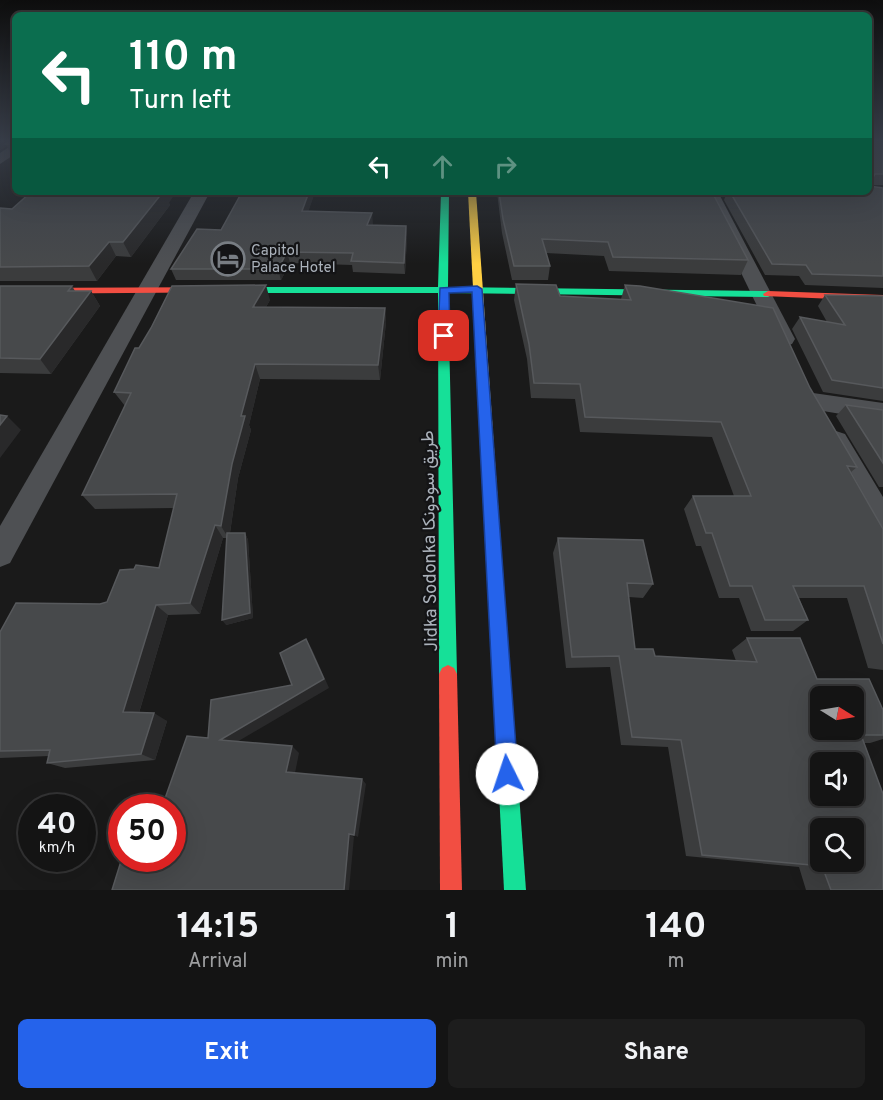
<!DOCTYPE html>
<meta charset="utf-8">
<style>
:root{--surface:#141414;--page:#1d1d1d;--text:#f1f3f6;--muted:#9d9ea0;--line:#333334;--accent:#2563eb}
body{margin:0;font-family:Overpass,Vazirmatn,sans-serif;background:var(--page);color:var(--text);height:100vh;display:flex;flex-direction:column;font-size:22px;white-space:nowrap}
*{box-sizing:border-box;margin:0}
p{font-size:20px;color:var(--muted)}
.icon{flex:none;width:33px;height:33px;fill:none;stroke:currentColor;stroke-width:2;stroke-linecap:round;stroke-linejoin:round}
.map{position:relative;height:890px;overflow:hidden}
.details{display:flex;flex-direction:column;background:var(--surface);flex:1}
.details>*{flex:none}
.top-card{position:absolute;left:12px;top:12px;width:860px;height:183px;border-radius:9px;box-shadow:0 6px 24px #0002,0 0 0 2px var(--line);background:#0b6e4f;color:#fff;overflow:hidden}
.needle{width:39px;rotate:101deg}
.controls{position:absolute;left:810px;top:686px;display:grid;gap:12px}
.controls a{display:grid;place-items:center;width:54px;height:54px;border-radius:9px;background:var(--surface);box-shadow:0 6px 24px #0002,0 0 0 2px var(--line);font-size:30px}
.speed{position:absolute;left:18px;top:794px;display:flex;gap:12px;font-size:30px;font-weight:700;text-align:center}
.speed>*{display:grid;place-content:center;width:78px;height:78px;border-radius:50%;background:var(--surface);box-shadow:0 6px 24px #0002,0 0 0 2px var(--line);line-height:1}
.speed small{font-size:15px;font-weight:400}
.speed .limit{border:9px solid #d22;background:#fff;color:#111}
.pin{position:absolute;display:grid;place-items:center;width:51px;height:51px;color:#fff;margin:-26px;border-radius:12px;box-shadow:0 3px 9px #0006}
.me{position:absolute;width:66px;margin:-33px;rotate:356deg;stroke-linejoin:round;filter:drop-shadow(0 0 4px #0008)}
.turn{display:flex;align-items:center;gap:21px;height:126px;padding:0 18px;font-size:27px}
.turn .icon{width:78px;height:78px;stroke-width:2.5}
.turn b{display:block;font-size:42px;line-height:51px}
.lanes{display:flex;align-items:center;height:57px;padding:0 18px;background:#0003;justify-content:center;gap:30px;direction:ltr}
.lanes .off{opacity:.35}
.eta{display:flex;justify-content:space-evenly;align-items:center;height:102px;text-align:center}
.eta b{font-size:36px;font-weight:700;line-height:42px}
.button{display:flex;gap:12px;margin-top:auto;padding:12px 18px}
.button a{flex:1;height:69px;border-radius:9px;background:var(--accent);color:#fff;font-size:24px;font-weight:700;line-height:69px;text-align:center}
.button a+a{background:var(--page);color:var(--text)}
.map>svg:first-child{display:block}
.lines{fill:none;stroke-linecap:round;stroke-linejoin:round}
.street{fill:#4e5053;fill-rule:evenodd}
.fast{fill:#16e098;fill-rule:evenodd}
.slow{fill:#ffcf43;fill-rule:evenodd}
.jam{fill:#f24e42;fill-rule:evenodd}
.wall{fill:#3b3c3d}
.shaded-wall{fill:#29292a}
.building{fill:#47494b;stroke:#57595c;stroke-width:1.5;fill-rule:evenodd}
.route{fill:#2563eb;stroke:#184099;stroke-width:1.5}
.labels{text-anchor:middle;stroke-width:4.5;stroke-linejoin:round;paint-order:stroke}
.far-poi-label{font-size:15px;fill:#abb2bb;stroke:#141416;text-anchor:start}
.street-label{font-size:18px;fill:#abb2bb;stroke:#141416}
</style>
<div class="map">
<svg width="883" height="890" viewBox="0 0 883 890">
<rect width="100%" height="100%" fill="#1a1a1a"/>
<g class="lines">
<g class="street">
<path d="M15 143V154L0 164V153Z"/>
<path d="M194 192H210L10 563 0 567V526Z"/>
<path d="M702 192H718L795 339 792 344 784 346 776 344 773 339Z"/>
<path d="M813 393 883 403V421L805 408 801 402 805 396Z"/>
<path d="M836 431 845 434 883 497V535L873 532 823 441 827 434Z"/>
</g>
<g class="fast">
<path d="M441 192H449L448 287 768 291 773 294 768 297 448 293 457 674 454 680 448 683 442 680 439 674 438 293H257L252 290 257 287H438Z"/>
<path d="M492 512 497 513 499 518 526 890H504L485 518 487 513Z"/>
</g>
<path class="slow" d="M468 192H476L499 518 497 523 492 524 487 523 485 518Z"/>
<g class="jam">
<path d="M257 287 261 288V292L0 294V288Z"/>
<path d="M768 291 883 295V301L764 296 763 294Z"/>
<path d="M448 665 454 668 457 674 462 890H440L439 674 442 668Z"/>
</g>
</g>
<g class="wall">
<path d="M0 140H15V158H13L7 146 0 150Z"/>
<rect x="868" y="140" width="15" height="45"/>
<path d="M883 188V288L805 285 799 276 765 275 724 200 727 192Z"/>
<path d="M242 192H315L308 211 373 224 372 225 406 226 407 237 405 274 353 272 352 265 290 263 281 280H176L171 269 221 230Z"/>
<path d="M497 192H712L748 260 741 275 609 271 604 256 546 253 550 266 548 280H512L502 233Z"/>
<path d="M169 203 170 205 131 257 116 256 97 281H0V208L12 209Z"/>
<path d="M516 284 560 296 621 299 625 285 810 388 857 467 851 472 883 529V670L868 668 847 598H799L808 620 793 631H751L739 598H719L701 546H696L684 509 693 496H734L712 437 580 432 575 399 531 398 527 359 514 300Z"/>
<path d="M0 286H72L75 291H91L100 306 51 374 0 373Z"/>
<path d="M825 295 883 296V401L823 392 792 329 800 317 827 322 818 306Z"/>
<path d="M270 300 266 307 385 308 386 322 380 380 260 379 249 425 251 430 238 478 230 533H245L248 540 253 618 226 625 227 538H223L200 614 168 615 139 713 167 721 155 760 65 768 47 763 49 756 0 758V632L107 602 159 568 174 508 95 509 82 495 125 406 114 392 139 348Z"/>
<path d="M846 405 883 410V487H879L836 416Z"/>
<path d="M558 538 653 584 643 598 629 597 635 649 655 656 736 661 732 650 747 638 817 679 883 710V739L870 743H864L883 890H806L799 867 686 856 668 747 621 745 610 667 566 668 553 553Z"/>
</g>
<g class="shaded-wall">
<path d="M0 140H15L5 144 7 146 0 150Z"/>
<path d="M162 192H176L169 203 170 205 131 257 123 242Z"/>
<path d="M309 192H315L305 222 302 211Z"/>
<path d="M372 213 373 224 368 236 367 225Z"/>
<path d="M406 226 407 237 405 274 404 263Z"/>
<path d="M109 242 116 256 97 281 89 266Z"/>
<path d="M287 252 290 263 281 280 278 269Z"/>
<path d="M266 285 270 300 258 321 253 307Z"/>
<path d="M91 291 100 306 51 374 40 359Z"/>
<path d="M385 308 386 322 380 380 378 365Z"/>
<path d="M255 364 260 379 249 425 251 430 238 478 229 539 221 526 241 416Z"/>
<path d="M7 416 21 430 0 458V425Z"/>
<path d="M215 525 223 538 200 614 190 603Z"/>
<path d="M245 533 248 540 253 618 226 625 222 620Z"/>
<path d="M156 605 168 615 137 719 123 712Z"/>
<path d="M306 639 312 649 329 688 230 746 220 740 324 679Z"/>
<path d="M154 713 167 721 155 760 141 754Z"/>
<path d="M292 746 299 753 294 778 286 772Z"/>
<path d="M362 779 366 784 358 837 354 835Z"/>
<path d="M349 834 354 837 349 890H344Z"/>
</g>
<g class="building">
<path d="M9 140H15V145L5 144 9 141Z"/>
<path d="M868 140H883V174H875L872 179 868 180Z"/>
<path d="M869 186 883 188V276L812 274 806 265 772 264 730 192H868Z"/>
<path d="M31 192H163L123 242H109L89 266 0 267V208L12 209Z"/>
<path d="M242 192H309L302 211 372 213 367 225 406 226 404 263 351 261 353 253 287 252 278 269H171L197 229 221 230Z"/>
<path d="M499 192H712L748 260 613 257 608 242 542 239 550 266H514L503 219Z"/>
<path d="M516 284 556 285 560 296 631 300 625 285 640 286 773 308 810 388 857 467 847 466 883 529V644L864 586H793L808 620H765L752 586H730L712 533H706L693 496H751L721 422 585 417 580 384 534 383 529 344Z"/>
<path d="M266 285 253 307 385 308 378 365 255 364 241 416H245L232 464 221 526 215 525 190 603 156 605 123 712 154 713 141 754 47 763 50 750 0 751V632L16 603 100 604 107 602 120 570 134 569 136 565 159 568 177 494 82 495 131 393 114 392 135 348H139L151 328 172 286Z"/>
<path d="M0 286H72L68 291H91L40 359 0 358Z"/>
<path d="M825 295 883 296V388L832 380 800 317 845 325Z"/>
<path d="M846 405 883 410V463Z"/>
<path d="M0 415 7 416 0 425Z"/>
<path d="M227 533H245L250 613 222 620Z"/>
<path d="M558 538 643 540 653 584 627 583 635 649H653L655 656 757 662 747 638H800L817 679H869L883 710V735H861L883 794V890H831L822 866 702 855 681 740 632 737 619 656 572 657ZM820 696H854V729H820ZM820 762H854V795H820ZM820 828H854V861H820Z"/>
<path d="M306 639 324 679 220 740 292 746 286 772 362 779 354 835 349 834 344 890H112L122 858H172V807H162L187 736 208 738 211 700 292 685 280 653Z"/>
</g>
<linearGradient id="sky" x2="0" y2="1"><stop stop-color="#0e0e0e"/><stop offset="0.53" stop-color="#383e49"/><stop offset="1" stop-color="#383e49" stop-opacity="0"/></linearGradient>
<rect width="883" height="264" fill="url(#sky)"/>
<path class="route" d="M477 286 482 289 518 774 515 782 507 785 500 782 497 774 472 292 449 293 450 336 444 340 438 336 440 288Z"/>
<defs>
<symbol id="hotel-ring" viewBox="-11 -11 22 22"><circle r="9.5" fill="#141416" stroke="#787d83" stroke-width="1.5"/><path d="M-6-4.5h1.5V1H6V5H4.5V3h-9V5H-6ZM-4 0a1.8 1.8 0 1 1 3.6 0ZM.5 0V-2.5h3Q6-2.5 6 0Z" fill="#787d83"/></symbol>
</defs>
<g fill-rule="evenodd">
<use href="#hotel-ring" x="209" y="240" width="38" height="38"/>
</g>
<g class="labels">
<g class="far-poi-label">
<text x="251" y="255">Capitol<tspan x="251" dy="17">Palace Hotel</tspan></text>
</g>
<g class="street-label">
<text transform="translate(429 541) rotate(-91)" y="6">Jidka Sodonka طريق سودونكا</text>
</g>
</g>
</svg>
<div class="controls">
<a><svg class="needle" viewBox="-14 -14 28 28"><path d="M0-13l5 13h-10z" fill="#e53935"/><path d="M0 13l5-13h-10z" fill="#9d9ea0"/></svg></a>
<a><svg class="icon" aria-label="sound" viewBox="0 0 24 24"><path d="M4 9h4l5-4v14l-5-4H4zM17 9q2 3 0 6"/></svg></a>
<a><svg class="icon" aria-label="search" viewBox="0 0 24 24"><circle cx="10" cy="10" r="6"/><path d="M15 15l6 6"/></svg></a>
</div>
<div class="speed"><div>40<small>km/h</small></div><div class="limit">50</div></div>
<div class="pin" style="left:444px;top:336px;background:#d93025"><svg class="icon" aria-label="arrive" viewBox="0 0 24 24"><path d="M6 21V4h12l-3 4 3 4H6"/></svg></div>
<svg class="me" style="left:507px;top:774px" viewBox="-20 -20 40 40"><circle r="19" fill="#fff"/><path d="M0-13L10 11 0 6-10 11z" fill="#2563eb"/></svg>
<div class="top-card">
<div class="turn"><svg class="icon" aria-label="left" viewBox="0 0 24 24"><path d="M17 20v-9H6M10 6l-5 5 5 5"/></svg><div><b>110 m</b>Turn left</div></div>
<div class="lanes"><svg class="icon" aria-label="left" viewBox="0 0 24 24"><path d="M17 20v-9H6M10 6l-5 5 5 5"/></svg><svg class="icon off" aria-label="ahead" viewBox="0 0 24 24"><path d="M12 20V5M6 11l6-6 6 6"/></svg><svg class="icon off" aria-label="right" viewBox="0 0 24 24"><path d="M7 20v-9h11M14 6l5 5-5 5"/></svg></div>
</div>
</div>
<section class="details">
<div class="eta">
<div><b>14:15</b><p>Arrival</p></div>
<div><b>1</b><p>min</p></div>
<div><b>140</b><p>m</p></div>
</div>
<div class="button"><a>Exit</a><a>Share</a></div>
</section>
